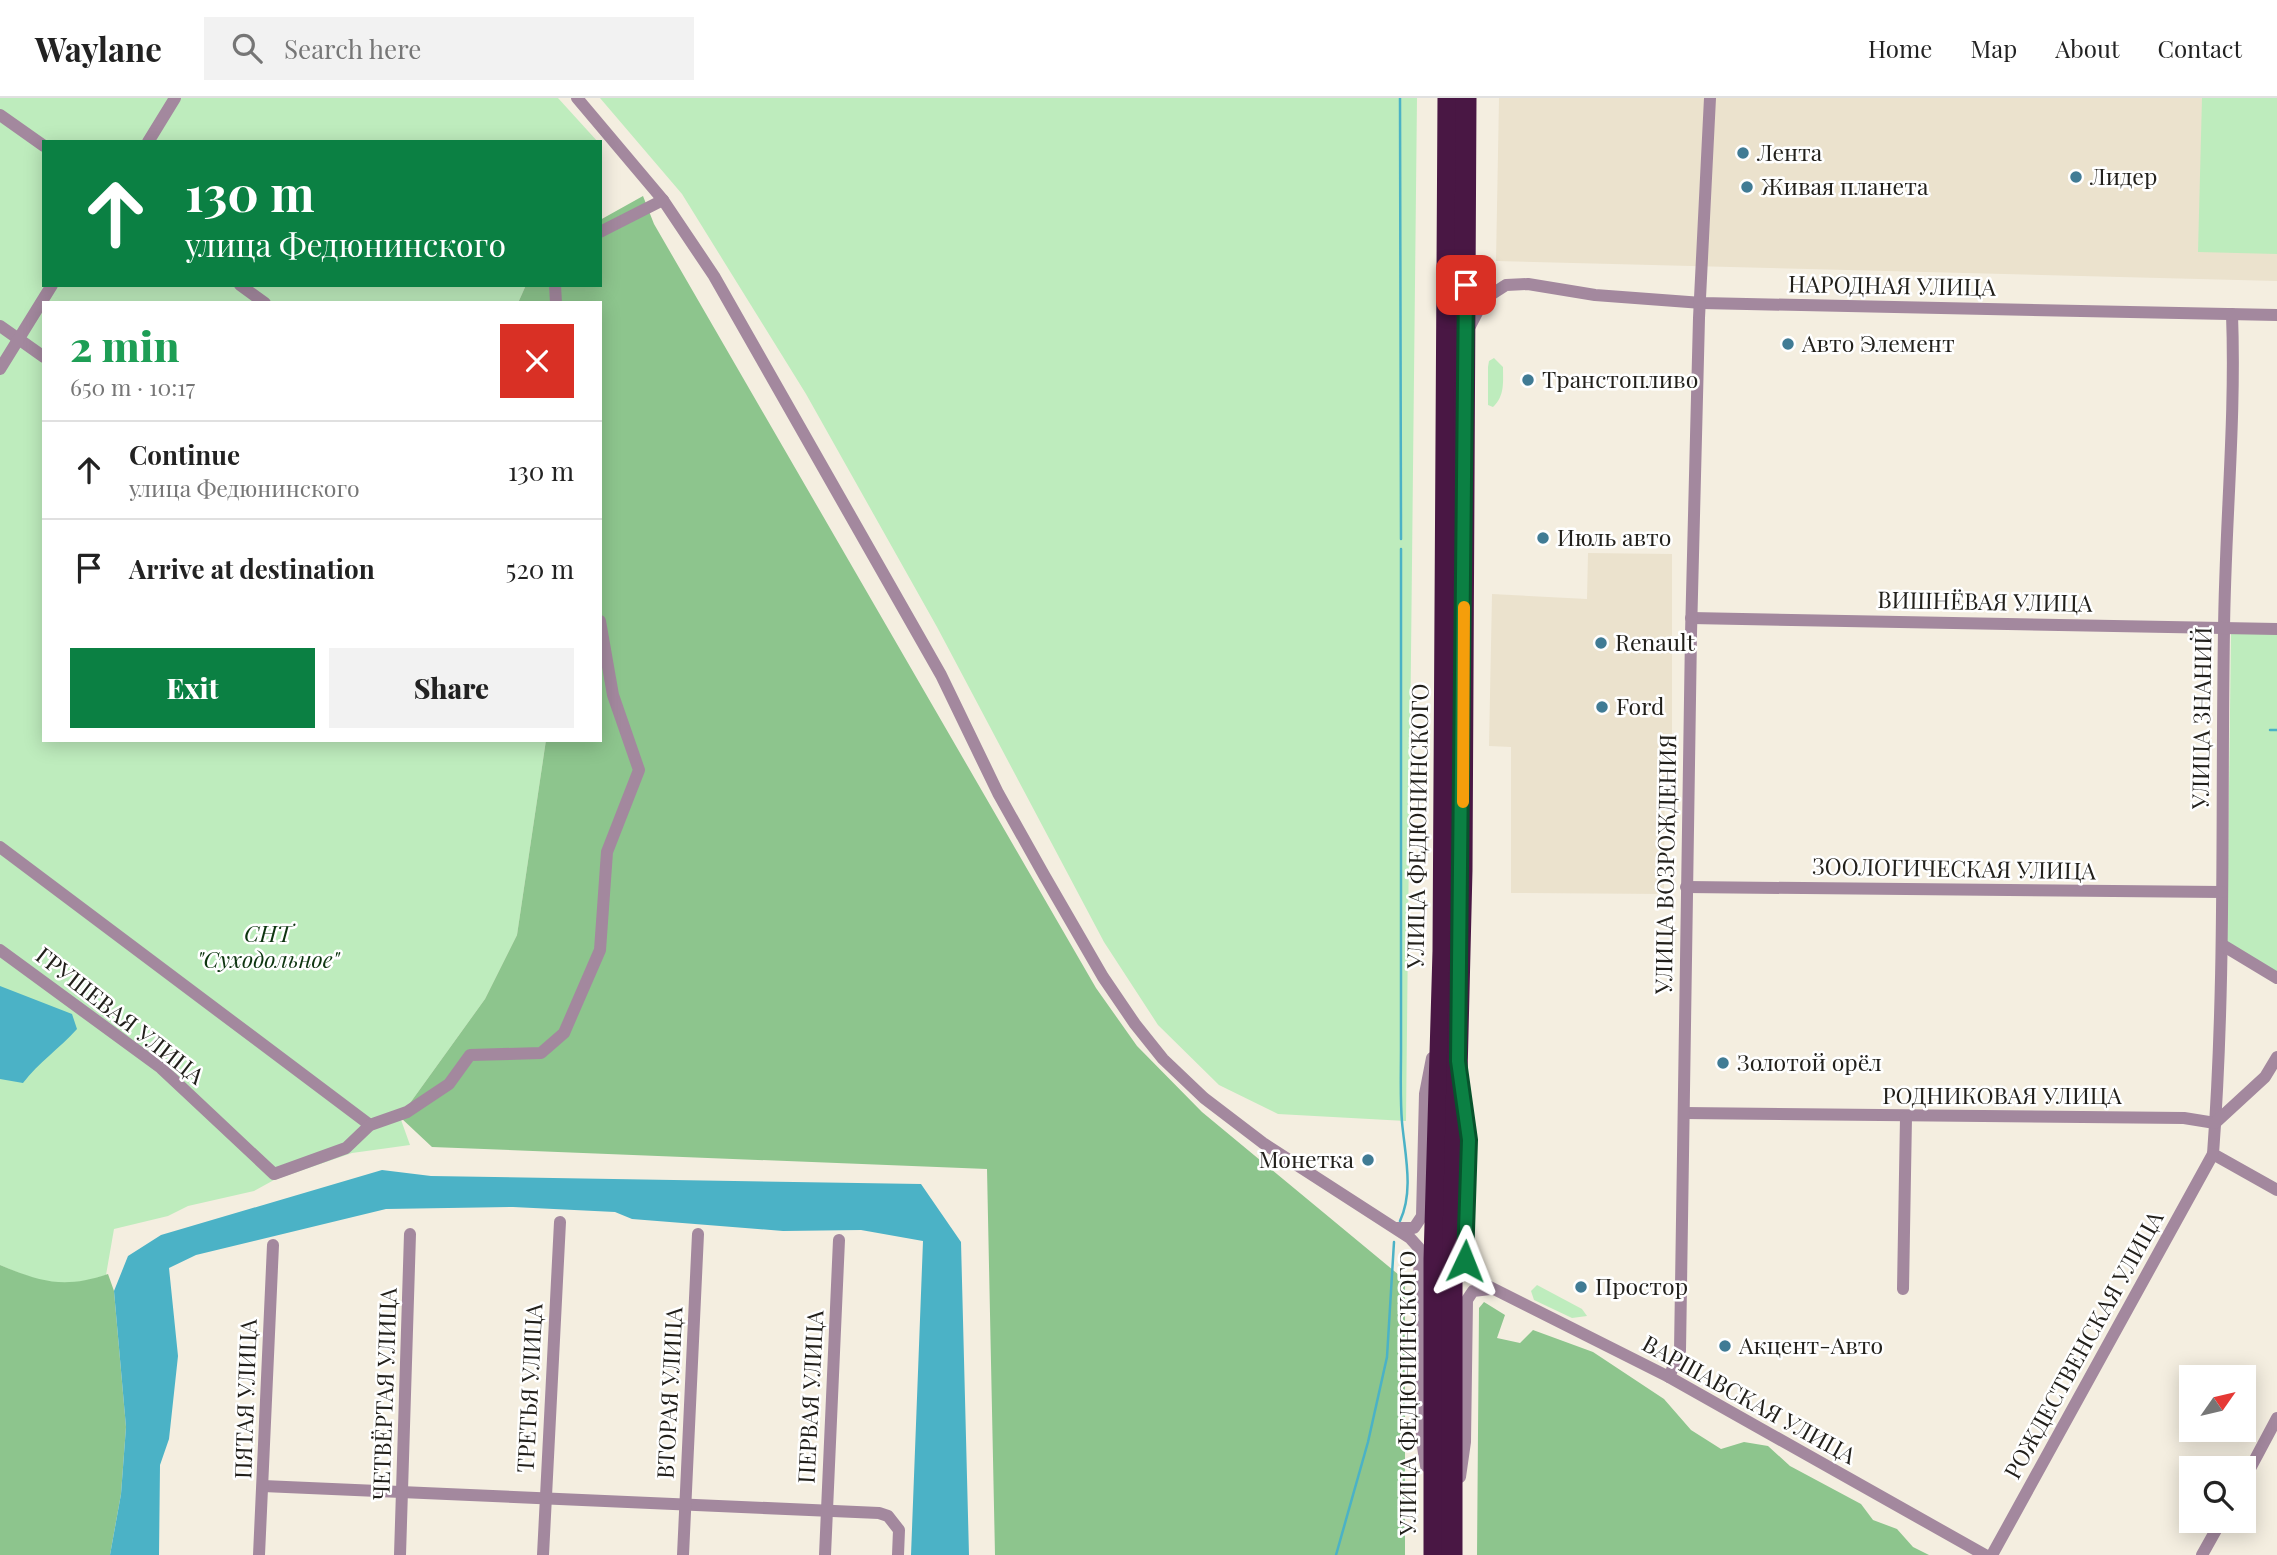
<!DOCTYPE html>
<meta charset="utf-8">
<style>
:root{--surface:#fff;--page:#f2f2f2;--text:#222;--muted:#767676;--line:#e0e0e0;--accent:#0b8043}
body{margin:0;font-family:"Playfair Display",serif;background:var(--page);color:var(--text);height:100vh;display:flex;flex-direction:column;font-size:26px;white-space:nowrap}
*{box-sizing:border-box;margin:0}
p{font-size:23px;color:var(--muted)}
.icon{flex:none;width:38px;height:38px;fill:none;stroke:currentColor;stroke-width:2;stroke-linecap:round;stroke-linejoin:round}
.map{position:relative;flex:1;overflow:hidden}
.panel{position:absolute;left:42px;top:203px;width:560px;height:441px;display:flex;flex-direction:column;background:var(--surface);border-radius:0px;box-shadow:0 4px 18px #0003}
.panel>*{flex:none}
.guide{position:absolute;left:42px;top:42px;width:560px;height:147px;border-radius:0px;box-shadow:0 4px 18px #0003;background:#0b8043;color:#fff;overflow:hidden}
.needle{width:46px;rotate:56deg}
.fabs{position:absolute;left:2179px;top:1267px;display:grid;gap:14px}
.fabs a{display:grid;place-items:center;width:77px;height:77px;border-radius:0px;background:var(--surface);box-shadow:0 4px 18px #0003;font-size:35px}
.pin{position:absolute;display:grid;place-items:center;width:60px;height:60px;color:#fff;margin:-30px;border-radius:14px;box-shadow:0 4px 10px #0006}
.me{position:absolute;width:77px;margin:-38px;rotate:2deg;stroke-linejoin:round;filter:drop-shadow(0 0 5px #0008)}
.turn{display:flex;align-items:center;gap:24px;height:147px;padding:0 28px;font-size:32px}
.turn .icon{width:91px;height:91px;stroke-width:2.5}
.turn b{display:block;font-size:49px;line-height:60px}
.round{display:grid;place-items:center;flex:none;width:74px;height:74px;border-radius:0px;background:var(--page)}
.head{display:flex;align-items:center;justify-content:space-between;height:119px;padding:0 28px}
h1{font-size:42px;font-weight:800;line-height:52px;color:#1e9e55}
.cta{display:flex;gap:14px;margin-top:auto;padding:14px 28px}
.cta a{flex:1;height:80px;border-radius:0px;background:var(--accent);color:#fff;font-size:28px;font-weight:800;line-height:80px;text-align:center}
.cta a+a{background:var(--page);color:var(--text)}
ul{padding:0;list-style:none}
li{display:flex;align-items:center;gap:21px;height:98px;padding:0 28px;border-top:2px solid var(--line)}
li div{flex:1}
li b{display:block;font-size:26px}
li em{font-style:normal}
header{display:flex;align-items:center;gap:42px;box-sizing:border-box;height:98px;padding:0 35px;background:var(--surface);border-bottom:2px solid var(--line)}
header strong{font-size:33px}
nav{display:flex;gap:38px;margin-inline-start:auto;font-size:24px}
.search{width:490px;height:63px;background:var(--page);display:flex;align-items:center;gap:18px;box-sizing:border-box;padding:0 24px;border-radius:0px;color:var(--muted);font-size:26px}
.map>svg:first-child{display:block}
.built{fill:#ebe2cd}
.green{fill:#beecbd}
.forest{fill:#8dc58d}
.water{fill:#4bb2c6}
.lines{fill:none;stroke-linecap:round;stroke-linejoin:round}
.stream{stroke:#4bb2c6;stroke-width:2.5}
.street{stroke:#a3889e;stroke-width:12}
.highway{stroke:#491744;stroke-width:21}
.route-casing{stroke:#07532c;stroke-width:18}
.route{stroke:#0b8043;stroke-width:12}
.slow{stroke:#f59e0b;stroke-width:12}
.poi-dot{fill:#407b94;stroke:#fff;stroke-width:2.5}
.labels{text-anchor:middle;stroke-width:5;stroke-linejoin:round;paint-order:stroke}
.poi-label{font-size:23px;fill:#22201b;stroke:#fff;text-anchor:start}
.street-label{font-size:23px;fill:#22201b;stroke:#fff}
.park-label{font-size:23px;font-style:italic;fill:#0d350f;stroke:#fff}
</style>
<header>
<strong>Waylane</strong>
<div class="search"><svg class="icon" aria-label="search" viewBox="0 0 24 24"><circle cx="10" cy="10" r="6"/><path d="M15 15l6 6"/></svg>Search here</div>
<nav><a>Home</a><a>Map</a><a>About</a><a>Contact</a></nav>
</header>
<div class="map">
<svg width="2277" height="1457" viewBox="0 0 2277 1457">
<rect width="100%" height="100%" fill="#f4eee0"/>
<g class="built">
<path d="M1499 0H2277V183L1496 163Z"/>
<path d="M1588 455 1672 456V653H1665L1664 796 1511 795V649L1489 648 1492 496 1587 501Z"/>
</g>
<g class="green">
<path d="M0 0H558L598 44H44V187H526L518 205H44V642H546L517 837 485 901 400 1019 410 1047 352 1055 274 1082 254 1093 188 1108 168 1118 114 1131 106 1177C62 1192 42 1185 0 1167Z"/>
<path d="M600 0H1417L1406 1023 1278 1016 1219 987 1158 927 1104 844 937 529 806 296 682 96Z"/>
<path d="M2202 0H2277V156L2198 154Z"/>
<path d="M1494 260 1503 269C1503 284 1505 298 1493 309L1488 307V269L1489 263Z"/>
<path d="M2231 535 2277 536V875L2227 846Z"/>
<path d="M1537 1187 1582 1211 1587 1218 1572 1220 1534 1202 1531 1193Z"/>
</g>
<g class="forest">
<path d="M643 98 654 126 1096 890 1137 948 1202 1014 1405 1182V1457H995L987 1071 432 1049 400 1019 485 901 517 837 546 642H600V205H518L526 187H600V122Z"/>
<path d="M0 1167C41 1184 64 1191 108 1176L114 1193 126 1329 121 1396 110 1457H0Z"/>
<path d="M1484 1204 1505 1217 1497 1240 1520 1245 1533 1232 1593 1254 1664 1301 1691 1332 1721 1351 1744 1344 1768 1348 1790 1368 1861 1406 1873 1422 1897 1431 1913 1449 1929 1457H1477L1479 1210Z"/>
</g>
<g class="water">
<path d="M0 888 72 916 77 931C59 951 39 964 23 985L0 981Z"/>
<path d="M382 1072 431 1078 921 1086 961 1144 969 1457H911L923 1143 861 1132 783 1133 632 1121 615 1114 513 1109 386 1111 196 1157 169 1170 178 1258 169 1341 160 1367 159 1457H110L121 1396 126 1329 114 1193 128 1158 161 1137Z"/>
</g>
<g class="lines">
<g class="stream">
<path d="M1400 0 1401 441"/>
<path d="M2270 632H2277"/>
<path d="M1400 1123C1414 1093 1405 1057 1402 1024 1400 1001 1401 976 1401 952V451"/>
<path d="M1336 1457 1368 1344 1387 1259 1394 1144"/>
</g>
<g class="street">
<path d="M577 0 663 102 714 178 941 577 998 695 1044 777 1103 879 1135 926 1163 961 1204 1000 1263 1045 1410 1140 1419 1150 1422 1342 1426 1368"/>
<path d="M0 17 44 48"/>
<path d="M148 44 175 0"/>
<path d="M600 134 663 102"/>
<path d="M240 187 265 205"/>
<path d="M555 187 556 205"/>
<path d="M2232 216C2236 322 2225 427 2224 533 2221 708 2226 882 2213 1056L2277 1092"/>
<path d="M0 228 44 259"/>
<path d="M1468 232 1481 207 1492 196 1506 187 1528 186 1595 197 1702 205 2277 217"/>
<path d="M0 271 52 187"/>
<path d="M1691 520 2277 531"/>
<path d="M0 749 370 1027"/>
<path d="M1686 789 2222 794"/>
<path d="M2224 848 2277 880"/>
<path d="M0 852 161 970 274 1076 346 1050 370 1027 407 1014 449 986 470 957 541 955 564 935 600 852 607 754 639 672 613 597 600 523"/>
<path d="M1464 1009 1469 1042 1465 1163 1472 1180 1669 1279 1985 1457"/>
<path d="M1684 1015 2184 1020 2215 1025"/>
<path d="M2215 1025 2265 979 2277 959"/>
<path d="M1397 1130H1414L1422 1118 1425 996 1432 960"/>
<path d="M1903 1191 1906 1019"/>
<path d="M1669 1279 1680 1253 1691 536 1699 220 1710 0"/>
<path d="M1460 1379 1465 1344 1467 1202 1473 1193 1490 1191"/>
<path d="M2244 1382 2277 1320"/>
<path d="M263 1388 879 1415 888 1418 899 1432 898 1457"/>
<path d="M259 1457 273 1147"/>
<path d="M400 1457 410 1136"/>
<path d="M543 1457 560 1124"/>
<path d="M683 1457 698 1136"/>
<path d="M825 1457 839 1142"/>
<path d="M1992 1457 2213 1056"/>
<path d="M2202 1457 2221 1423"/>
</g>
<g class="highway">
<path d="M1434 1457V1161L1443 853 1448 0"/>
<path d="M1452 1457V1180L1462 772 1466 0"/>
</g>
</g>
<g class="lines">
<defs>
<path id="route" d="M1465 1163 1469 1042 1458 963 1466 187"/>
</defs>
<use href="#route" class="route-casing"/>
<use href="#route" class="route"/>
<path class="slow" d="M1463 704 1464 509"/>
</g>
<g class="poi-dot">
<circle cx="1743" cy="55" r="7"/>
<circle cx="2076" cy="79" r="7"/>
<circle cx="1747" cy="89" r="7"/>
<circle cx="1788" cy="246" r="7"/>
<circle cx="1528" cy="282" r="7"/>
<circle cx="1543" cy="440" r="7"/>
<circle cx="1601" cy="545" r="7"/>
<circle cx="1602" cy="609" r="7"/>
<circle cx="1723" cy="965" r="7"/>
<circle cx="1368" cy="1062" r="7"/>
<circle cx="1581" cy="1189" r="7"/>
<circle cx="1725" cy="1248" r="7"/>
</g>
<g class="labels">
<g class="poi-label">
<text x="1757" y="63">Лента</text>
<text x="2090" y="87">Лидер</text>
<text x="1761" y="97">Живая планета</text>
<text x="1802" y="254">Авто Элемент</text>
<text x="1542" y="290">Транстопливо</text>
<text x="1557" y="448">Июль авто</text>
<text x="1615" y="553">Renault</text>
<text x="1616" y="617">Ford</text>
<text x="1737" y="973">Золотой орёл</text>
<text x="1354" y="1070" text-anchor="end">Монетка</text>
<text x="1595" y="1197">Простор</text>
<text x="1739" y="1256">Акцент-Авто</text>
</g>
<g class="street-label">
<text transform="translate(1892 188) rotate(1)" y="8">НАРОДНАЯ УЛИЦА</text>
<text transform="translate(1985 504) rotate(1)" y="8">ВИШНЁВАЯ УЛИЦА</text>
<text transform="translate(2202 620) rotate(-89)" y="8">УЛИЦА ЗНАНИЙ</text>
<text transform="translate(1418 728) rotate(-89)" y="8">УЛИЦА ФЕДЮНИНСКОГО</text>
<text transform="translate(1666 766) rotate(-89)" y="8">УЛИЦА ВОЗРОЖДЕНИЯ</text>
<text transform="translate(1954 771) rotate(1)" y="8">ЗООЛОГИЧЕСКАЯ УЛИЦА</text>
<text transform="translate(120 918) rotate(38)" y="8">ГРУШЕВАЯ УЛИЦА</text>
<text x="2002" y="1006">РОДНИКОВАЯ УЛИЦА</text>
<text transform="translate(2084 1247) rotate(-61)" y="8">РОЖДЕСТВЕНСКАЯ УЛИЦА</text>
<text transform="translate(530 1290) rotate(-87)" y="8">ТРЕТЬЯ УЛИЦА</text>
<text transform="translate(670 1295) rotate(-87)" y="8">ВТОРАЯ УЛИЦА</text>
<text transform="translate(1408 1295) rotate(-90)" y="8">УЛИЦА ФЕДЮНИНСКОГО</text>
<text transform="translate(385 1296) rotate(-88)" y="8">ЧЕТВЁРТАЯ УЛИЦА</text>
<text transform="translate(811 1299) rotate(-87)" y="8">ПЕРВАЯ УЛИЦА</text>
<text transform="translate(246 1301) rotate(-88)" y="8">ПЯТАЯ УЛИЦА</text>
<text transform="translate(1749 1302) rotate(29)" y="8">ВАРШАВСКАЯ УЛИЦА</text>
</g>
<g class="park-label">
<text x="268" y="844">СНТ<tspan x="268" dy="26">"Суходольное"</tspan></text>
</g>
</g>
</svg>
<div class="fabs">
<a><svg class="needle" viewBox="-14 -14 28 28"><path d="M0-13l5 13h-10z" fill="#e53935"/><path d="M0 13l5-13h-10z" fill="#767676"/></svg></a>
<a><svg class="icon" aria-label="search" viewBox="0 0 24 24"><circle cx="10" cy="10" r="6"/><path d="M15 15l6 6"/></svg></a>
</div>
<div class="pin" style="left:1466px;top:187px;background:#d93025"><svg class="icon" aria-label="arrive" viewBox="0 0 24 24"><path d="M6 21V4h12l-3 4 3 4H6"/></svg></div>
<svg class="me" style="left:1465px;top:1163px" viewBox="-20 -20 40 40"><path d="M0-17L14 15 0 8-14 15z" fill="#0b8043" stroke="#fff" stroke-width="4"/></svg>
<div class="guide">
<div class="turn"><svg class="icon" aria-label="ahead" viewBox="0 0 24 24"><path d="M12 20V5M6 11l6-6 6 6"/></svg><div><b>130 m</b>улица Федюнинского</div></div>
</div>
<section class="panel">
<div class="head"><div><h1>2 min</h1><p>650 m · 10:17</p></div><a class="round" style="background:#d93025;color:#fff"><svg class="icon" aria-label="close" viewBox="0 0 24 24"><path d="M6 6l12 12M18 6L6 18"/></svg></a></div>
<ul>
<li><svg class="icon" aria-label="ahead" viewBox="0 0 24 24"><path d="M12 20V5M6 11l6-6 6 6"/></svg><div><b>Continue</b><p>улица Федюнинского</p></div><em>130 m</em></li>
<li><svg class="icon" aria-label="arrive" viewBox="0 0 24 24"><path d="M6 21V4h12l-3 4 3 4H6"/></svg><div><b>Arrive at destination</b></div><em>520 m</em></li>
</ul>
<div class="cta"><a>Exit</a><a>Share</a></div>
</section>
</div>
